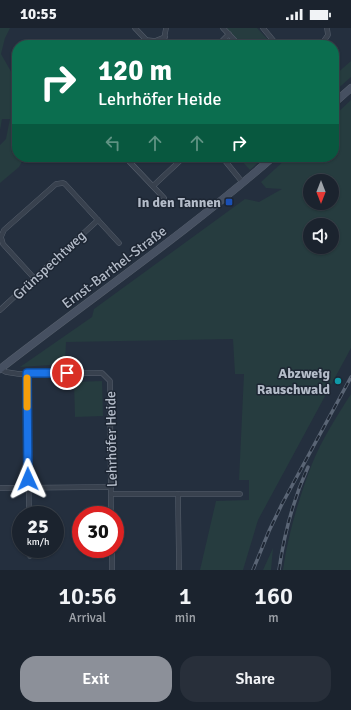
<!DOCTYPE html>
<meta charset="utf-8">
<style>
:root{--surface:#1b232e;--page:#282f3a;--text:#f1f3f6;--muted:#a0a4aa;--line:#39404a;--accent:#8c9099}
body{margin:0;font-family:Signika,sans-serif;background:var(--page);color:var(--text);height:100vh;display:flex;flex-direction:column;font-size:15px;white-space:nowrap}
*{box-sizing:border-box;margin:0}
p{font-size:13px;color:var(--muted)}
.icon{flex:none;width:22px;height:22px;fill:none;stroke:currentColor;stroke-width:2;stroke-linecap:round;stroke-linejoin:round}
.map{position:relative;height:542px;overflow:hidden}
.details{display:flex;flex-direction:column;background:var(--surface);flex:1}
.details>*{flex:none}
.guide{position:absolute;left:12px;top:12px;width:327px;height:122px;border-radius:16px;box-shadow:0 1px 3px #0004,0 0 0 1px var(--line);background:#0b6e4f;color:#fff;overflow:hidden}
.needle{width:26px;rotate:180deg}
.buttons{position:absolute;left:303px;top:146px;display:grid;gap:8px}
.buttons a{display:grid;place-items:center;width:36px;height:36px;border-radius:50%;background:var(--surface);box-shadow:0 1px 3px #0004,0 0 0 1px var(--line);font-size:20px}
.speed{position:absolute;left:12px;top:478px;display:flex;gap:8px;font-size:20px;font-weight:700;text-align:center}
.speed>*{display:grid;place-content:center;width:52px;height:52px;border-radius:50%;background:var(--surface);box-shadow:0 1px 3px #0004,0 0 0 1px var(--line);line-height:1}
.speed small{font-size:10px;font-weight:400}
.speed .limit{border:6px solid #d22;background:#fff;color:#111}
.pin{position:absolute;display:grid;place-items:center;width:34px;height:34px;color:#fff;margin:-17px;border:2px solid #fff;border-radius:50%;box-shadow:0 1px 4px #0007}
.me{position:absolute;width:44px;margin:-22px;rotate:359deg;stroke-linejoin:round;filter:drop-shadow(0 0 3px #0008)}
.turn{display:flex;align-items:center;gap:14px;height:84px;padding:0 20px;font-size:18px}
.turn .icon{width:52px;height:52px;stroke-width:2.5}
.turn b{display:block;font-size:28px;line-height:34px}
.lanes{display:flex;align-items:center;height:38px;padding:0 20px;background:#0003;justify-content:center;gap:20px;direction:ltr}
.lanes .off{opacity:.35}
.eta{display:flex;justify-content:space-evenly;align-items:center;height:68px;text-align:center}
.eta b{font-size:24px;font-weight:600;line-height:28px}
.cta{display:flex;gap:8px;margin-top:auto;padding:8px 20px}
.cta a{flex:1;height:46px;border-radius:16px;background:var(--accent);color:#fff;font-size:16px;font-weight:600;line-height:46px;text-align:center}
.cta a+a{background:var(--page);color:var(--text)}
.status{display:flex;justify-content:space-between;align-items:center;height:28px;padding:0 20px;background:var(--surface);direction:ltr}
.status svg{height:11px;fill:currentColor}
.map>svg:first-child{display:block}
.green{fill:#263c3f;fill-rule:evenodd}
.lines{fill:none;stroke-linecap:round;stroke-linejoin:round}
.street-casing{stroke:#565f6c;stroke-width:5.5}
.secondary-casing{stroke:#565f6c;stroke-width:8}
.street{stroke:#38414e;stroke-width:4.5}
.secondary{stroke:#465061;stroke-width:7}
.rail-casing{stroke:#5a6575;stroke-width:3.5}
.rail{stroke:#1d2633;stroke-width:2;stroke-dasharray:6;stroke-linecap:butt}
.route-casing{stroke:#114b97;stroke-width:10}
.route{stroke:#1a73e8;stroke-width:7}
.slow{stroke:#f59e0b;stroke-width:7}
.transit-dot{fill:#1a4fb4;stroke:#1d2633;stroke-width:1.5}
.culture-dot{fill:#0f9aa8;stroke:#1d2633;stroke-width:1.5}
.labels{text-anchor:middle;stroke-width:3;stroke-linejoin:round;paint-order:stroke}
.poi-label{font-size:14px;font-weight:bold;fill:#b4bcc9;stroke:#1d2633;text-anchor:end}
.street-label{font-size:14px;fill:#b4bcc9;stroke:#1d2633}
</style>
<div class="status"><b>10:55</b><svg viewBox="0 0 49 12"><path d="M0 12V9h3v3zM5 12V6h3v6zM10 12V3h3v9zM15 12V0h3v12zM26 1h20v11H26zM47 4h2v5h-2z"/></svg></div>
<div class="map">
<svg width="351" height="542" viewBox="0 0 351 542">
<rect width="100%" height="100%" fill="#242f3e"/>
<g class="green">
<path d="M0 0H10L5 10 1 26 17 54V129H24L19 139 0 155V117L6 111 10 91H2L0 102Z"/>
<path d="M226 0H257L273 17H241Z"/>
<path d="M351 33V49L334 64V48Z"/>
<path d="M351 72V320L258 492 243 542H200L216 473 249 472V452H239L244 346H235L233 311 66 314 65 336 20 339 92 289 94 281 245 171 259 174 282 161 266 160 261 154 288 129H334V88ZM310 153H332V175H310ZM310 197H332V219H310Z"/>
<path d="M238 129H264L250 142Z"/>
<path d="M102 353 103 388 75 389 74 354Z"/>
<path d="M351 366V542H283C288 506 299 470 312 436 322 411 337 388 351 366Z"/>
<path d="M273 520 271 542H263Z"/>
</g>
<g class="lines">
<defs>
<g id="street">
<path d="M135 0 151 17"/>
<path d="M223 0 239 17"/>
<path d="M263 0 277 17"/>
<path d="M146 12 155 13 165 9"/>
<path d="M163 17 166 0"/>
<path d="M218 17 229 6"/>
<path d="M321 17 328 7 327 0"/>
<path d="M125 129 164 170"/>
<path d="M222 129 243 155"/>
<path d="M153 158 184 129"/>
<path d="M34 250 3 216 1 209 4 202 56 156 63 155 65 156 119 215"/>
<path d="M0 282 98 192"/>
<path d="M0 341 6 344 19 346 102 345 110 353 111 487"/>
<path d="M27 345 29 487"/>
<path d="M0 460 111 459"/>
<path d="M111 466H240"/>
<path d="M178 466 179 542"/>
<path d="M29 521 30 528"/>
<path d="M112 521V542"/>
</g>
<g id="secondary">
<path d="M334 75 351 60"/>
<path d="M0 341C91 270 186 205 273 129"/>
</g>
</defs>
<use href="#street" class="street-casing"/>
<use href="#secondary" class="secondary-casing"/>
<use href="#street" class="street"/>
<use href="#secondary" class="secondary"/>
<defs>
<g id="rail">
<path d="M253 542 269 503 282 476 351 349"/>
<path d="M279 542C284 507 293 472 308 439"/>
</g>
</defs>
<use href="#rail" class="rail-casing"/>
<use href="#rail" class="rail"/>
</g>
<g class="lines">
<defs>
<path id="route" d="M28 451 27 345H67"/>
</defs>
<use href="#route" class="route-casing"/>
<use href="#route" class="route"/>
<path class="slow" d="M27 350V379"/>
</g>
<rect class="transit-dot" x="225" y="170" width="8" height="8" rx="2"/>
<circle class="culture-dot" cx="338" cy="353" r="4"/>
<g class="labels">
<g class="poi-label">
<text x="221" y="179">In den Tannen</text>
<text x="330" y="350">Abzweig<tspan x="330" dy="16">Rauschwald</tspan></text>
</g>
<g class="street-label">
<text transform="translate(49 237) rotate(-43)" y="5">Grünspechtweg</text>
<text transform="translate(114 239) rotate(-37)" y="5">Ernst-Barthel-Straße</text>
<text transform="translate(111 411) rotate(-91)" y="5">Lehrhöfer Heide</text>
</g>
</g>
</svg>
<div class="buttons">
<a><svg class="needle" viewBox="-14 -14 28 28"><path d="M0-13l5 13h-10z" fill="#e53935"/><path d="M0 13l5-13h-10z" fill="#a0a4aa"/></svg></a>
<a><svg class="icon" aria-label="sound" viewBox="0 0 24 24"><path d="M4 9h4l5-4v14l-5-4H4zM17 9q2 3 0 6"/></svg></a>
</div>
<div class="speed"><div>25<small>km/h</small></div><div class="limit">30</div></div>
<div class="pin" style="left:67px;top:345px;background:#d93025"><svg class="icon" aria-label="arrive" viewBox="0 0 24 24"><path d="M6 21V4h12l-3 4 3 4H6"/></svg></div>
<svg class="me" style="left:28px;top:451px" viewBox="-20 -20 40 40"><path d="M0-17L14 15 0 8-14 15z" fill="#1a73e8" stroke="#fff" stroke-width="4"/></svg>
<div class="guide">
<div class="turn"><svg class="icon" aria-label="right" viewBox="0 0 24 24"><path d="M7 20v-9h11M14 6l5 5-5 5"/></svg><div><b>120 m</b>Lehrhöfer Heide</div></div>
<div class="lanes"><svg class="icon off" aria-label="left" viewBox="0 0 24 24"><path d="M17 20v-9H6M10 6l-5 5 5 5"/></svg><svg class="icon off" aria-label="ahead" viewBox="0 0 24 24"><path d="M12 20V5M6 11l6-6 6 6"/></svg><svg class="icon off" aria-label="ahead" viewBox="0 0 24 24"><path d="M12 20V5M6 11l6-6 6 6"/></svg><svg class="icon" aria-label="right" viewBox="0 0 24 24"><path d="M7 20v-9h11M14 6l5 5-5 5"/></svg></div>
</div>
</div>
<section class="details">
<div class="eta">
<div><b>10:56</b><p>Arrival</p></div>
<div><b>1</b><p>min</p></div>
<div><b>160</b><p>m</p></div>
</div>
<div class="cta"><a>Exit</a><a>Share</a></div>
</section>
